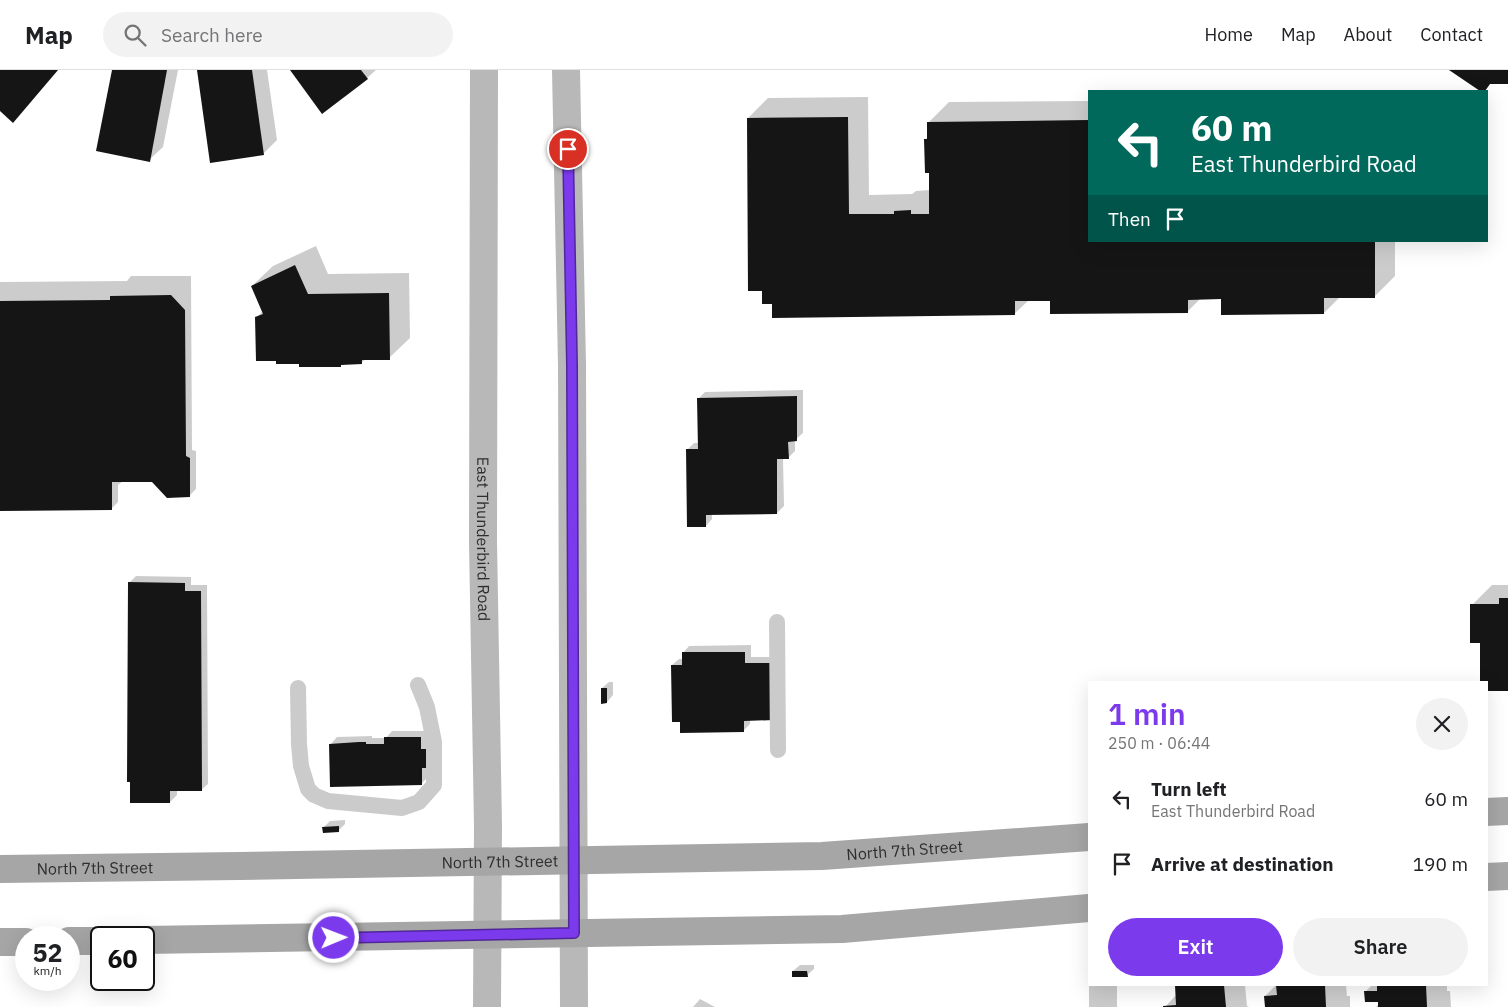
<!DOCTYPE html>
<meta charset="utf-8">
<style>
:root{--surface:#fff;--page:#f2f2f2;--text:#202124;--muted:#757577;--line:#e0e0e0;--accent:#7c3aed}
body{margin:0;font-family:"IBM Plex Sans",sans-serif;background:var(--page);color:var(--text);height:100vh;display:flex;flex-direction:column;font-size:19px;white-space:nowrap}
*{box-sizing:border-box;margin:0}
p{font-size:16px;color:var(--muted)}
.icon{flex:none;width:28px;height:28px;fill:none;stroke:currentColor;stroke-width:2;stroke-linecap:round;stroke-linejoin:round}
.map{position:relative;flex:1;overflow:hidden}
.details{position:absolute;left:1088px;top:611px;width:400px;height:305px;display:flex;flex-direction:column;background:var(--surface);border-radius:0px;box-shadow:0 5px 20px #0002}
.details>*{flex:none}
.top-card{position:absolute;left:1088px;top:20px;width:400px;height:152px;border-radius:0px;box-shadow:0 5px 20px #0002;background:#00695c;color:#fff;overflow:hidden}
.speed{position:absolute;left:15px;top:856px;display:flex;gap:10px;font-size:25px;font-weight:700;text-align:center}
.speed>*{display:grid;place-content:center;width:65px;height:65px;border-radius:50%;background:var(--surface);box-shadow:0 5px 20px #0002;line-height:1}
.speed small{font-size:12px;font-weight:400}
.speed .limit{border:2px solid #111;border-radius:8px;background:#fff;color:#111}
.pin{position:absolute;display:grid;place-items:center;width:42px;height:42px;color:#fff;margin:-21px;border:2px solid #fff;border-radius:50%;box-shadow:0 1px 5px #0007}
.me{position:absolute;width:55px;margin:-28px;rotate:89deg;stroke-linejoin:round;filter:drop-shadow(0 0 4px #0008)}
.turn{display:flex;align-items:center;gap:18px;height:105px;padding:0 20px;font-size:22px}
.turn .icon{width:65px;height:65px;stroke-width:2.5}
.turn b{display:block;font-size:35px;line-height:42px}
.then{display:flex;align-items:center;height:48px;padding:0 20px;background:#0003;gap:10px;font-size:19px}
.round{display:grid;place-items:center;flex:none;width:52px;height:52px;border-radius:26px;background:var(--page)}
.overview{display:flex;align-items:center;justify-content:space-between;height:85px;padding:0 20px}
h1{font-size:30px;font-weight:600;line-height:38px;color:var(--accent)}
.primary-button{display:flex;gap:10px;margin-top:auto;padding:10px 20px}
.primary-button a{flex:1;height:58px;border-radius:30px;background:var(--accent);color:#fff;font-size:20px;font-weight:600;line-height:58px;text-align:center}
.primary-button a+a{background:var(--page);color:var(--text)}
ul{padding:0;list-style:none}
li{display:flex;align-items:center;gap:15px;height:65px;padding:0 20px}
li div{flex:1}
li b{display:block;font-size:19px}
li em{font-style:normal}
header{display:flex;align-items:center;gap:30px;box-sizing:border-box;height:70px;padding:0 25px;background:var(--surface);border-bottom:1px solid var(--line)}
header strong{font-size:24px}
nav{display:flex;gap:28px;margin-inline-start:auto;font-size:18px}
.search{width:350px;height:45px;background:var(--page);display:flex;align-items:center;gap:12px;box-sizing:border-box;padding:0 18px;border-radius:28px;color:var(--muted);font-size:19px}
.map>svg:first-child{display:block}
.shadow{fill:#0003}
.building{fill:#151515}
.lines{fill:none;stroke-linecap:round;stroke-linejoin:round}
.lane{stroke:#cbcbcb;stroke-width:16}
.street{stroke:#cbcbcb;stroke-width:28}
.secondary{stroke:#b8b8b8;stroke-width:28}
.primary{stroke:#a6a6a6;stroke-width:28}
.route-casing{stroke:#51269a;stroke-width:12}
.route{stroke:#7c3aed;stroke-width:9}
.labels{text-anchor:middle;stroke-width:5;stroke-linejoin:round;paint-order:stroke}
.street-label{font-size:16px;fill:#2e2e2e;stroke:#fff}
</style>
<header>
<strong>Map</strong>
<div class="search"><svg class="icon" aria-label="search" viewBox="0 0 24 24"><circle cx="10" cy="10" r="6"/><path d="M15 15l6 6"/></svg>Search here</div>
<nav><a>Home</a><a>Map</a><a>About</a><a>Contact</a></nav>
</header>
<div class="map">
<svg width="1508" height="937" viewBox="0 0 1508 937">
<rect width="100%" height="100%" fill="#fff"/>
<g class="shadow">
<path d="M0 0H58L13 51 0 40Z"/>
<path d="M113 0H178L163 77 149 90Z"/>
<path d="M199 0H267L277 70 263 84Z"/>
<path d="M292 0H376L367 8Z"/>
<path d="M868 27 869 125 912 124 916 121 930 120V102L925 70 929 66V52L949 32 1089 31V171H1395V206L1375 226 1340 227 1324 243 1222 228H1201L1187 242 1051 230H1029L1014 244 774 246 748 48 768 28Z"/>
<path d="M316 176 328 204 409 203 410 268 389 288 366 289 361 293 257 247 263 241 252 216 273 196Z"/>
<path d="M131 206H191L192 380 196 381V419L189 426 154 412 123 411 118 415V432L111 439 0 440V212L127 211Z"/>
<path d="M803 320V363L795 370V381L788 388H783L784 436 777 443 712 444V449L706 456 687 380 694 373H700L699 328 705 322Z"/>
<path d="M136 506 191 507V515H207L208 714 201 720H177V725L170 732 129 513Z"/>
<path d="M1492 515H1508V619L1482 612V572L1472 535Z"/>
<path d="M751 575V587H779L750 649V654L744 660 681 651 672 595 679 589H683V583L689 576Z"/>
<path d="M609 612H613V625L607 632 602 618Z"/>
<path d="M392 661H427L428 707 421 714 331 674 337 667 372 666V668H386Z"/>
<path d="M345 750V754L338 761 323 758 330 751Z"/>
<path d="M800 895H814V899L807 905 793 901Z"/>
<path d="M1177 915H1245L1247 936 1249 937H1165L1177 924Z"/>
<path d="M1276 915H1346L1347 926H1350V937H1279L1265 926Z"/>
<path d="M1372 915H1447V921H1450L1451 937H1376L1379 934V930L1365 922Z"/>
<path d="M700 929 715 937H693Z"/>
</g>
<g class="building">
<path d="M0 0H58L13 53 0 41Z"/>
<path d="M112 0H167L150 92 96 81Z"/>
<path d="M197 0H252L264 85 210 93Z"/>
<path d="M290 0H361L368 9 322 44Z"/>
<path d="M1449 0H1508V14H1490L1485 21H1480Z"/>
<path d="M848 47 849 144H894V141L911 140V144H929V103H925L924 69H927V52L1089 50V171H1375V228H1324V244L1221 245V229L1188 230V243L1050 244V231H1015V245L772 248V234H762V221H748L747 48Z"/>
<path d="M295 195 308 224 389 223 390 290H362V294L341 295V297H299V294H276V291H256L255 247 263 244 251 216Z"/>
<path d="M171 225 185 240 186 386 190 388V427L167 428 152 412H112V440L0 441V231L110 230V226Z"/>
<path d="M797 326V371L788 372 789 389H777V444L706 445V457H687L686 379H698L697 328Z"/>
<path d="M128 512 185 513V521H201L202 721H170V733H130V712H127Z"/>
<path d="M1499 528H1508V621H1486V612H1480V573H1470V534H1499Z"/>
<path d="M682 582H745V593H773L774 650 744 651V662L680 663V652H672L671 595H682Z"/>
<path d="M601 618H607V633L601 634Z"/>
<path d="M384 667H421V679H426V698H422V715L330 717 329 674 359 672H366V674H384Z"/>
<path d="M339 756V762L323 763 322 757Z"/>
<path d="M792 901H807L808 907H792Z"/>
<path d="M1175 915H1224L1226 937H1163V936L1176 935Z"/>
<path d="M1276 915H1325L1326 937H1265L1264 926 1277 925Z"/>
<path d="M1377 915H1426L1427 937H1378V932H1365L1364 921H1377Z"/>
</g>
<g class="lines">
<g class="lane">
<path d="M777 552 778 680"/>
<path d="M298 618 299 674 301 696 308 719 314 725 328 731 402 738 419 732 434 715V672L427 637 418 615"/>
</g>
<path class="street" d="M1103 937V915"/>
<g class="secondary">
<path id="s1" d="M484 0 483 472 488 756 487 937"/>
<path d="M566 0 572 295 574 937"/>
</g>
<g class="primary">
<path d="M1486 742 1508 741"/>
<path id="s2" d="M0 799 239 796 822 786 1089 767"/>
<path d="M1486 807 1508 806"/>
<path d="M144 870 842 859 1089 838"/>
<path d="M69 871H101"/>
<path d="M0 872H26"/>
</g>
</g>
<g class="lines">
<defs>
<path id="route" d="M334 868 574 863 572 295 568 79"/>
</defs>
<use href="#route" class="route-casing"/>
<use href="#route" class="route"/>
</g>
<g class="labels">
<g class="street-label">
<text dy="6" stroke="none"><textPath href="#s1" startOffset="469">East Thunderbird Road</textPath></text>
<text dy="6" stroke="none"><textPath href="#s2" startOffset="905">North 7th Street</textPath></text>
<text dy="6" stroke="none"><textPath href="#s2" startOffset="500">North 7th Street</textPath></text>
<text dy="6" stroke="none"><textPath href="#s2" startOffset="95">North 7th Street</textPath></text>
</g>
</g>
</svg>
<div class="speed"><div>52<small>km/h</small></div><div class="limit">60</div></div>
<div class="pin" style="left:568px;top:79px;background:#d93025"><svg class="icon" aria-label="arrive" viewBox="0 0 24 24"><path d="M6 21V4h12l-3 4 3 4H6"/></svg></div>
<svg class="me" style="left:334px;top:868px" viewBox="-20 -20 40 40"><circle r="17" fill="#7c3aed" stroke="#fff" stroke-width="3"/><path d="M0-11L8 9 0 5-8 9z" fill="#fff"/></svg>
<div class="top-card">
<div class="turn"><svg class="icon" aria-label="left" viewBox="0 0 24 24"><path d="M17 20v-9H6M10 6l-5 5 5 5"/></svg><div><b>60 m</b>East Thunderbird Road</div></div>
<div class="then">Then<svg class="icon" aria-label="arrive" viewBox="0 0 24 24"><path d="M6 21V4h12l-3 4 3 4H6"/></svg></div>
</div>
<section class="details">
<div class="overview"><div><h1>1 min</h1><p>250 m · 06:44</p></div><a class="round"><svg class="icon" aria-label="close" viewBox="0 0 24 24"><path d="M6 6l12 12M18 6L6 18"/></svg></a></div>
<ul>
<li><svg class="icon" aria-label="left" viewBox="0 0 24 24"><path d="M17 20v-9H6M10 6l-5 5 5 5"/></svg><div><b>Turn left</b><p>East Thunderbird Road</p></div><em>60 m</em></li>
<li><svg class="icon" aria-label="arrive" viewBox="0 0 24 24"><path d="M6 21V4h12l-3 4 3 4H6"/></svg><div><b>Arrive at destination</b></div><em>190 m</em></li>
</ul>
<div class="primary-button"><a>Exit</a><a>Share</a></div>
</section>
</div>
